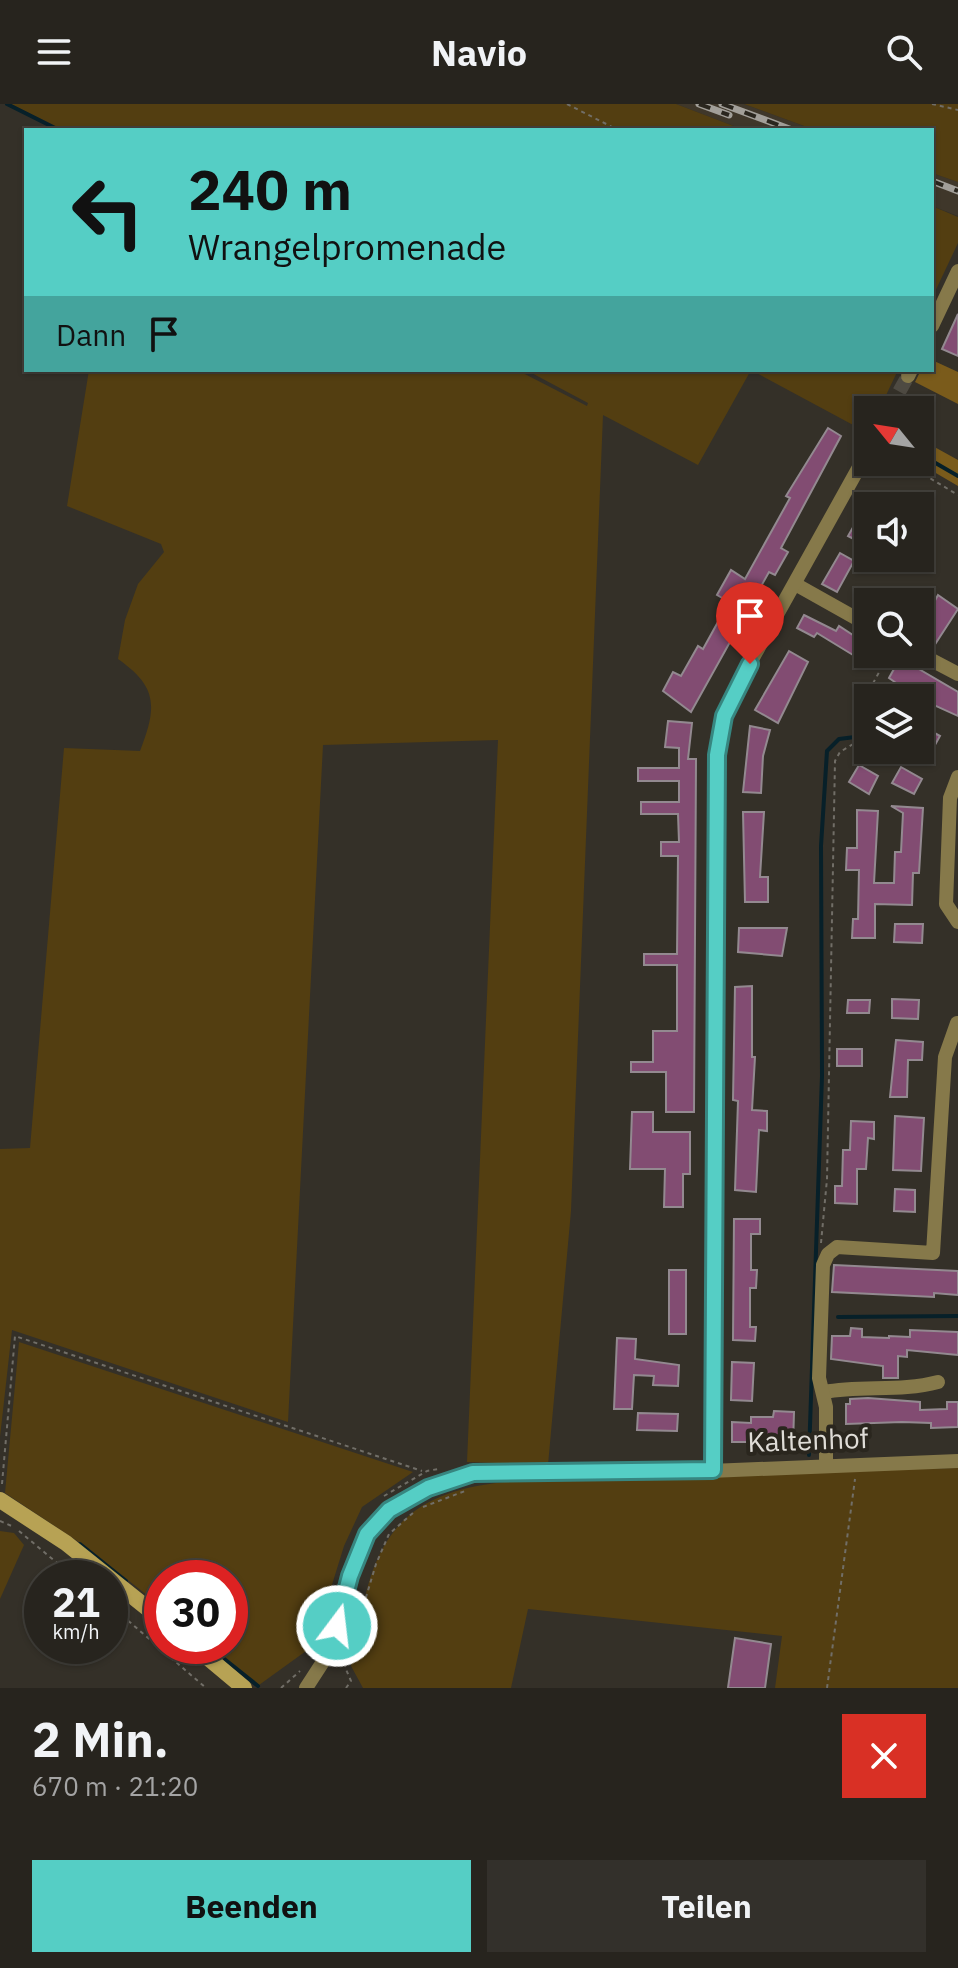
<!DOCTYPE html>
<html lang="de">
<meta charset="utf-8">
<style>
:root{--surface:#27241e;--page:#33302b;--text:#f1f3f6;--muted:#a4a4a4;--line:#43413c;--accent:#55cec5}
body{margin:0;font-family:"IBM Plex Sans",sans-serif;background:var(--page);color:var(--text);height:100vh;display:flex;flex-direction:column;font-size:30px;white-space:nowrap}
*{box-sizing:border-box;margin:0}
p{font-size:26px;color:var(--muted)}
.icon{flex:none;width:44px;height:44px;fill:none;stroke:currentColor;stroke-width:2;stroke-linecap:round;stroke-linejoin:round}
.map{position:relative;height:1584px;overflow:hidden}
.sheet{display:flex;flex-direction:column;background:var(--surface);flex:1}
.sheet>*{flex:none}
.top-card{position:absolute;left:24px;top:24px;width:910px;height:244px;border-radius:0px;box-shadow:0 2px 6px #0004,0 0 0 2px var(--line);background:#55cec5;color:#111;overflow:hidden}
.needle{width:52px;rotate:300deg}
.controls{position:absolute;left:854px;top:292px;display:grid;gap:16px}
.controls a{display:grid;place-items:center;width:80px;height:80px;border-radius:0px;background:var(--surface);box-shadow:0 2px 6px #0004,0 0 0 2px var(--line);font-size:40px}
.speed{position:absolute;left:24px;top:1456px;display:flex;gap:16px;font-size:40px;font-weight:700;text-align:center}
.speed>*{display:grid;place-content:center;width:104px;height:104px;border-radius:50%;background:var(--surface);box-shadow:0 2px 6px #0004,0 0 0 2px var(--line);line-height:1}
.speed small{font-size:20px;font-weight:400}
.speed .limit{border:12px solid #d22;background:#fff;color:#111}
.pin{position:absolute;display:grid;place-items:center;width:68px;height:68px;color:#fff;margin:-82px -34px;border-radius:50% 50% 50% 0;rotate:-45deg;box-shadow:0 0 8px #0007}
.pin .icon{rotate:45deg}
.me{position:absolute;width:88px;margin:-44px;rotate:15deg;stroke-linejoin:round;filter:drop-shadow(0 0 6px #0008)}
.turn{display:flex;align-items:center;gap:28px;height:168px;padding:0 32px;font-size:36px}
.turn .icon{width:104px;height:104px;stroke-width:2.5}
.turn b{display:block;font-size:56px;line-height:68px}
.then{display:flex;align-items:center;height:76px;padding:0 32px;background:#0003;gap:16px;font-size:30px}
.round{display:grid;place-items:center;flex:none;width:84px;height:84px;border-radius:0px;background:var(--page)}
.headline{display:flex;align-items:center;justify-content:space-between;height:136px;padding:0 32px}
h1{font-size:48px;font-weight:700;line-height:60px}
.primary-button{display:flex;gap:16px;margin-top:auto;padding:16px 32px}
.primary-button a{flex:1;height:92px;border-radius:0px;background:var(--accent);color:#111;font-size:32px;font-weight:700;line-height:92px;text-align:center}
.primary-button a+a{background:var(--page);color:var(--text)}
header{display:flex;justify-content:space-between;align-items:center;height:104px;padding:0 32px;background:var(--surface);font-size:36px;font-weight:700}
.map>svg:first-child{display:block}
.built{fill:#3f372a}
.green{fill:#533e11}
.forest{fill:#7a5b1b}
.lines{fill:none;stroke-linecap:round;stroke-linejoin:round}
.stream{stroke:#072029;stroke-width:4}
.building{fill:#824c72;stroke:#938990;stroke-width:2}
.minor-tunnel{stroke:#4e4a42;stroke-width:14;stroke-dasharray:14 7;stroke-linecap:butt}
.path{stroke:#716e67;stroke-width:2;stroke-dasharray:4 4;stroke-linecap:butt}
.minor{stroke:#86794a;stroke-width:14}
.secondary{stroke:#b7a254;stroke-width:16}
.rail-casing{stroke:#a29f99;stroke-width:7}
.rail{stroke:#2a261e;stroke-width:4;stroke-dasharray:12;stroke-linecap:butt}
.route-casing{stroke:#378680;stroke-width:20}
.route{stroke:#55cec5;stroke-width:14}
.labels{text-anchor:middle;stroke-width:8;stroke-linejoin:round;paint-order:stroke}
.street-label{font-size:28px;fill:#dfdcd7;stroke:#2a261e}
</style>
<header><svg class="icon" aria-label="menu" viewBox="0 0 24 24"><path d="M4 6h16M4 12h16M4 18h16"/></svg>Navio<svg class="icon" aria-label="search" viewBox="0 0 24 24"><circle cx="10" cy="10" r="6"/><path d="M15 15l6 6"/></svg></header>
<div class="map">
<svg width="958" height="1584" viewBox="0 0 958 1584">
<rect width="100%" height="100%" fill="#343028"/>
<g class="built">
<path d="M676 0H744L815 26H744Z"/>
<path d="M932 69 958 78V112L932 102Z"/>
</g>
<g class="green">
<path d="M11 0H676L744 26H63Z"/>
<path d="M744 0H958V78L932 69V26H815Z"/>
<path d="M932 102 958 113V139L932 194Z"/>
<path d="M89 266H517L587 302 588 299 526 266H898L879 306H868V329L751 266 698 361 603 311 571 1107 548 1361 467 1358 498 636 323 641 288 1318 12 1226 0 1333V1045L30 1044 64 644 140 647C157 603 158 583 118 555L125 516 138 480 164 448 161 440 67 402Z"/>
<path d="M19 1238 413 1368 362 1403 344 1442 313 1542 259 1581 210 1542H230V1474H162V1503L85 1442 5 1389Z"/>
<path d="M958 1364V1584H775L782 1532 528 1505 511 1584H363L351 1562C359 1528 363 1486 378 1454 410 1383 478 1380 546 1374Z"/>
<path d="M0 1427 14 1429 24 1441 0 1495Z"/>
</g>
<g class="forest">
<path d="M932 256 958 268V300L915 278 921 266H932Z"/>
<path d="M920 335 958 356V382L917 358H920Z"/>
</g>
<g class="lines">
<g class="stream">
<path d="M7 0 59 26"/>
<path d="M920 350 958 372"/>
<path d="M838 1213 958 1212"/>
<path d="M809 1351 822 972 821 742 827 647 839 635 855 633"/>
<path d="M80 1440 126 1477"/>
<path d="M208 1542 258 1582"/>
</g>
</g>
<g class="building">
<path d="M958 210V252L942 245Z"/>
<path d="M828 324 841 332 781 444 788 448 775 471 769 468 691 608 663 587 673 568 681 572 698 542 703 545 729 498 717 491 731 466 745 475 790 394 786 392Z"/>
<path d="M868 397V431L863 440 848 432Z"/>
<path d="M840 449 854 457 837 488 822 480Z"/>
<path d="M938 491 958 505 932 545 920 540V524Z"/>
<path d="M804 511 836 527 839 522 862 537 853 551 817 529 814 533 797 524Z"/>
<path d="M789 547 808 558 778 619 755 606Z"/>
<path d="M900 554 958 588V612L916 593 889 574Z"/>
<path d="M668 617 692 619 688 655H696L694 1008H666V968H631V958H653V927H677V861H644V850H677L678 752H661V738H679L678 710H641V698H679V677H638V664H679V644L665 643Z"/>
<path d="M920 621 940 632 930 650 920 645Z"/>
<path d="M750 622 770 626 763 652 761 689 743 688Z"/>
<path d="M859 661 878 672 869 690 849 678Z"/>
<path d="M901 663 922 675 914 690 892 679Z"/>
<path d="M891 702 923 704 919 769H913L912 801 875 800V834H852L853 815H858L859 766H846L847 744H857V706L878 707 874 779H894L895 748H901L903 709Z"/>
<path d="M743 708H764L760 773H768V798H745Z"/>
<path d="M895 820H923L922 839 894 838Z"/>
<path d="M739 824H787L782 852 738 848Z"/>
<path d="M752 882V953H755L752 1006 767 1007V1027L759 1026 756 1088 735 1086 738 997 733 996 735 883Z"/>
<path d="M892 895 919 896 918 915 892 914Z"/>
<path d="M848 896H870L869 909H847Z"/>
<path d="M896 936 923 938 922 956H908L907 993H890Z"/>
<rect x="837" y="945" width="25" height="17"/>
<path d="M632 1008H653V1028H690V1070H683V1103H664L665 1065H630Z"/>
<path d="M895 1012 924 1014 921 1067 893 1066Z"/>
<path d="M851 1017 874 1018V1035L868 1034 866 1065H857V1100L835 1099V1082H842L843 1046H850Z"/>
<path d="M895 1085 915 1086V1108L894 1107Z"/>
<path d="M734 1115H760V1130H751V1166H757L756 1184H750V1223H756L755 1237 733 1236Z"/>
<path d="M834 1161 958 1167V1191L934 1189V1193L832 1188Z"/>
<rect x="669" y="1166" width="17" height="64"/>
<path d="M851 1224 862 1225V1233L889 1234V1232L910 1233V1226L958 1228V1251L907 1246V1253L898 1252V1274H883V1262L831 1255 832 1232H850Z"/>
<path d="M617 1234 636 1235 635 1255 679 1261 678 1282 653 1281 654 1272 634 1271 632 1305H614Z"/>
<path d="M732 1258 754 1259 752 1297 731 1296Z"/>
<path d="M868 1294 920 1298V1306L947 1305V1298H958V1323L931 1324V1319L902 1318 846 1320V1300H850V1295Z"/>
<path d="M774 1307 794 1308 793 1342 772 1341 773 1334 750 1333V1338H732V1318L751 1319V1313H773Z"/>
<path d="M638 1309 678 1310 677 1327 637 1326Z"/>
<path d="M735 1534 771 1540 765 1584H728Z"/>
</g>
<g class="lines">
<path class="minor-tunnel" d="M889 306 908 272"/>
<g class="path">
<path d="M567 0 618 26"/>
<path d="M932 0 958 6"/>
<path d="M903 358 958 391"/>
<path d="M859 629 853 616 889 550"/>
<path d="M821 1139 827 1075 835 657 840 648 858 637 860 630 868 632"/>
<path d="M2 1380 15 1232 422 1367"/>
<path d="M384 1392 427 1367 438 1365"/>
<path d="M423 1403 465 1387"/>
<path d="M0 1417 14 1423"/>
<path d="M19 1427 75 1474"/>
<path d="M110 1501 206 1584"/>
<path d="M281 1584 300 1567"/>
<path d="M346 1584 351 1577 345 1563 376 1460 389 1430 414 1408"/>
<path d="M827 1584 855 1375"/>
</g>
<g class="minor">
<path d="M932 222 958 167"/>
<path d="M908 272 911 266"/>
<path d="M795 480 868 521"/>
<path d="M920 550 958 570"/>
<path d="M958 673 950 694 946 800 958 818"/>
<path d="M824 1288C862 1281 901 1288 938 1278"/>
<path d="M826 1360V1303L819 1274 823 1161 828 1150 837 1143 933 1149 945 953 957 919"/>
<path d="M713 1366 717 651 724 612 735 586 868 347"/>
<path d="M306 1584 330 1547 350 1472 367 1430 389 1406 428 1384 473 1369 686 1368 958 1357"/>
</g>
<g class="secondary">
<path d="M0 1396 66 1439 162 1516"/>
<path d="M194 1542 244 1584"/>
</g>
<defs>
<g id="rail">
<path d="M699 0 729 11"/>
<path d="M722 0 792 26"/>
<path d="M932 77 958 87"/>
</g>
</defs>
<use href="#rail" class="rail-casing"/>
<use href="#rail" class="rail"/>
</g>
<g class="lines">
<defs>
<path id="route" d="M337 1522 350 1472 367 1430 389 1406 428 1384 473 1369 713 1366 717 651 724 612 750 560"/>
</defs>
<use href="#route" class="route-casing"/>
<use href="#route" class="route"/>
</g>
<g class="labels">
<g class="street-label">
<text transform="translate(808 1336) rotate(-2)" y="10">Kaltenhof</text>
</g>
</g>
</svg>
<div class="controls">
<a><svg class="needle" viewBox="-14 -14 28 28"><path d="M0-13l5 13h-10z" fill="#e53935"/><path d="M0 13l5-13h-10z" fill="#a4a4a4"/></svg></a>
<a><svg class="icon" aria-label="sound" viewBox="0 0 24 24"><path d="M4 9h4l5-4v14l-5-4H4zM17 9q2 3 0 6"/></svg></a>
<a><svg class="icon" aria-label="search" viewBox="0 0 24 24"><circle cx="10" cy="10" r="6"/><path d="M15 15l6 6"/></svg></a>
<a><svg class="icon" aria-label="layers" viewBox="0 0 24 24"><path d="M12 4l9 5-9 5-9-5zM3 14l9 5 9-5"/></svg></a>
</div>
<div class="speed"><div>21<small>km/h</small></div><div class="limit">30</div></div>
<div class="pin" style="left:750px;top:560px;background:#d93025"><svg class="icon" aria-label="arrive" viewBox="0 0 24 24"><path d="M6 21V4h12l-3 4 3 4H6"/></svg></div>
<svg class="me" style="left:337px;top:1522px" viewBox="-20 -20 40 40"><circle r="17" fill="#55cec5" stroke="#fff" stroke-width="3"/><path d="M0-11L8 9 0 5-8 9z" fill="#fff"/></svg>
<div class="top-card">
<div class="turn"><svg class="icon" aria-label="left" viewBox="0 0 24 24"><path d="M17 20v-9H6M10 6l-5 5 5 5"/></svg><div><b>240 m</b>Wrangelpromenade</div></div>
<div class="then">Dann<svg class="icon" aria-label="arrive" viewBox="0 0 24 24"><path d="M6 21V4h12l-3 4 3 4H6"/></svg></div>
</div>
</div>
<section class="sheet">
<div class="headline"><div><h1>2 Min.</h1><p>670 m · 21:20</p></div><a class="round" style="background:#d93025;color:#fff"><svg class="icon" aria-label="close" viewBox="0 0 24 24"><path d="M6 6l12 12M18 6L6 18"/></svg></a></div>
<div class="primary-button"><a>Beenden</a><a>Teilen</a></div>
</section>
